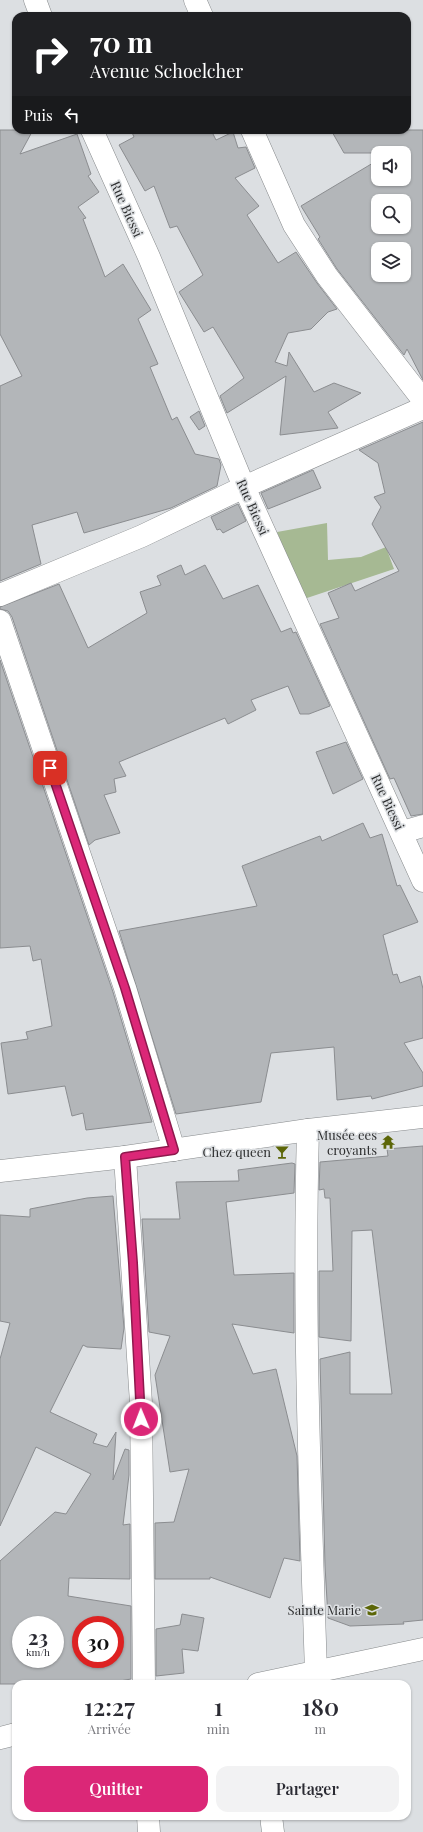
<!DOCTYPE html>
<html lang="fr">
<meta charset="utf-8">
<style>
:root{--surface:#fff;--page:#f2f2f3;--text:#2b2b33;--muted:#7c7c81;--accent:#db2777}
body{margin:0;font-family:"Playfair Display",serif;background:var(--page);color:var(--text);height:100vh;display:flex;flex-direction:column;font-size:15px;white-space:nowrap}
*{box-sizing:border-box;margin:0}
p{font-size:13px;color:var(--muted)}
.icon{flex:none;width:22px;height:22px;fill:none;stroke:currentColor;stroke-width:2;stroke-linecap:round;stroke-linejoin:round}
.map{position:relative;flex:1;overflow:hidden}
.panel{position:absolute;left:12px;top:1680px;width:399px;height:140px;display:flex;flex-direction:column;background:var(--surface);border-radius:12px;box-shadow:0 1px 3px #0004}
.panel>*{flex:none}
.hud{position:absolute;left:12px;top:12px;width:399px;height:122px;border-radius:12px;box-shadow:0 1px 3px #0004;background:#202124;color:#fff;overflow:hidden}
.tools{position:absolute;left:371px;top:146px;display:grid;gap:8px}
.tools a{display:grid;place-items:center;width:40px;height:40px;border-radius:8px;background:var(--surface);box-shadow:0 1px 3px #0004;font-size:20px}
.speed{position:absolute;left:12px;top:1616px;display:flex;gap:8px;font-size:20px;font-weight:700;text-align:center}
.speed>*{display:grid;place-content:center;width:52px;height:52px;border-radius:50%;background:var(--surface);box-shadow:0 1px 3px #0004;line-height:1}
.speed small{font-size:10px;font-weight:400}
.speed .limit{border:6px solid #d22;background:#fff;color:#111}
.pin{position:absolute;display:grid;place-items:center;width:34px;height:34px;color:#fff;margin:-17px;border-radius:8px;box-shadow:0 2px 6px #0006}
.me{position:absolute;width:44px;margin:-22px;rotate:359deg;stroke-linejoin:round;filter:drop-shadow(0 0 3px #0008)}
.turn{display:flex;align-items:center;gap:14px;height:84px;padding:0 12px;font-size:18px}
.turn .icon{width:52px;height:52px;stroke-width:2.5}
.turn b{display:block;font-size:28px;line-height:34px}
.then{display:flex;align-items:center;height:38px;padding:0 12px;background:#0003;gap:8px;font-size:15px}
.eta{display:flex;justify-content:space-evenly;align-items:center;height:68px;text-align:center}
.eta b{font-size:24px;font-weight:600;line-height:28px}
.cta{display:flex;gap:8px;margin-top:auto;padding:8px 12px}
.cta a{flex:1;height:46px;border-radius:12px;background:var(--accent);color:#fff;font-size:16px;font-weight:600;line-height:46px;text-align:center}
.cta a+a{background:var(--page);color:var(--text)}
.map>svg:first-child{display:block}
.green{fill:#a6b993}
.building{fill:#b3b6b9;stroke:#8b8d90;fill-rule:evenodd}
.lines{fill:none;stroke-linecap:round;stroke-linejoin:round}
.street-casing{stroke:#878a8c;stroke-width:23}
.street{stroke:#fff;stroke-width:22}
.route-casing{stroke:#8e194d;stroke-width:10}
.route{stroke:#db2777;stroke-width:7}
.labels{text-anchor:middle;stroke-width:3;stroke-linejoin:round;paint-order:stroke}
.street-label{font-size:13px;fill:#2c2d2e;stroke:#dcdfe2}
.poi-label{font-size:13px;fill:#2c2d2e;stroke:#dcdfe2;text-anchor:end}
</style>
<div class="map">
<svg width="423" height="1832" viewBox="0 0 423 1832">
<rect width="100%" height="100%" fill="#dcdfe2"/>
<path class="green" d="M327 523 328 560 361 557 386 547 394 569 304 599 277 532Z"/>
<g class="building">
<path d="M0 130H33L20 154 77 134 91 174 88 176 99 192 78 207 86 218 83 219 105 277 123 264 151 310 138 319 158 364 150 367 172 420 177 417 195 454 219 459 221 465 217 486 171 508 84 533 77 512 32 525 41 564 0 581V386L22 376 0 334Z"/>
<path d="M131 130H211L216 140 233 132 238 148 246 147 255 168 235 178 259 206 247 215 278 263 296 252 317 283 337 309 328 312 311 329 288 333 275 362 287 366 289 352 314 392 334 383 361 393 328 412 338 428 280 435 286 376 227 413 220 396 244 378 213 327 204 332 179 292 203 275 177 226 170 228 154 186 145 191 119 145 134 137Z"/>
<path d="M331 130H423V380L407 349 404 355 337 269 318 239 320 237 301 206 378 160V179H404V153H344ZM378 201H404V227H378ZM378 249H404V275H378Z"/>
<path d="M199 411 205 426 199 430 190 417Z"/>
<path d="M423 422V814L411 816 394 778 390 779 320 624 339 618 328 593 351 583 355 591 399 571 372 524 381 507 374 497 385 493 378 463 359 450Z"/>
<path d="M313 470 321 488 268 509 261 493Z"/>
<path d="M238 504 246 521 223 533 220 529 217 530 211 517Z"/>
<path d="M181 565 185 575 205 565 223 599 258 585 281 632 291 628 293 633 296 632 330 706 309 714H300L288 686 251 700 256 710 228 724 225 718 119 762 126 776 114 779 116 792 104 795 120 833 95 840 89 845 12 617 8 611 0 609V607L59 584 88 648 147 613 140 592 161 585 157 576Z"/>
<path d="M0 660 113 992 152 1122 86 1130 83 1113 72 1116 65 1086 8 1094 1 1043 28 1039 26 1032 52 1026 41 959 33 961 30 946 0 948Z"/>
<path d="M346 742 363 779 333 794 316 752Z"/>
<path d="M363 823 370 838 382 834 397 886 400 885 418 922 383 935 393 975 397 974 400 983 420 976 423 989V1038L404 1043 423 1073V1086L372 1099 371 1096 337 1100 334 1047 271 1053 261 1102 176 1114 119 931 257 906 242 866 320 836 322 841Z"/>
<path d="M423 1146V1620L403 1622 404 1624 350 1626 328 1618 325 1566 320 1359 350 1352V1394H392L372 1230 352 1231 351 1341 319 1337V1271H333L330 1198H325L324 1189 319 1190 320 1162 388 1156 387 1149Z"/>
<path d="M292 1163 295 1164 294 1193 226 1202 234 1275 294 1273V1333L232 1324 253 1374 276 1369 297 1456 300 1561 284 1558 270 1598 210 1577V1579H155V1523L174 1522 189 1469 170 1472 155 1375 170 1336 149 1332 142 1219H180L176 1182 239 1181 238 1170Z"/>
<path d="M113 1196 124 1328 121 1349 87 1347 83 1345 50 1412 97 1434 93 1443 107 1447 116 1432 113 1480 125 1449 129 1450V1475L123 1525 130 1524V1579L69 1578 68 1596 131 1606V1679L103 1684H0V1561L55 1512 66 1514 91 1474 36 1447 0 1526V1359L10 1323 0 1321V1215L30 1217V1209L87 1198ZM21 1625H55V1659H21ZM81 1625H115V1659H81Z"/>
<path d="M182 1614 204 1618 198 1651 182 1649 184 1673 156 1676V1629L180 1625Z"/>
</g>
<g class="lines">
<defs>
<g id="street">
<path d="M35 0 41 16"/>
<path d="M195 0 202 16"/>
<path d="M92 130 149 257 244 487 423 881"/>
<path d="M252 130 294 225 327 276 423 400"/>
<path d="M0 595 142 536 244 487 423 408"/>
<path d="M0 621 125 988 174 1150"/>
<path d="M402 832 423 826"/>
<path d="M308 1130C303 1311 310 1491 316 1672"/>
<path d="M125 1157 141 1403 144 1684"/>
<path d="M0 1171 125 1157 308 1130 423 1117"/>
<path d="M258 1684 423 1649"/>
<path d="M0 1738 16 1734"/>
<path d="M148 1816 149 1832"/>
<path d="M271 1816 273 1832"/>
</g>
</defs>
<use href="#street" class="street-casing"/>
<use href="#street" class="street"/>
</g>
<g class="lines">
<defs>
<path id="route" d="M50 768 125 988 174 1150 125 1157 133 1263 141 1419"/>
</defs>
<use href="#route" class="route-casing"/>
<use href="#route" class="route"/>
</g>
<defs>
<symbol id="temple-bare" viewBox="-9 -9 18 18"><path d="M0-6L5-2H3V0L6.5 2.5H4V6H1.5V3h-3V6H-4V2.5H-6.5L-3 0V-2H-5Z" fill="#5c6608" stroke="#dcdfe2" stroke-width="2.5" paint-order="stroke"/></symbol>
<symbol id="bar-bare" viewBox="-9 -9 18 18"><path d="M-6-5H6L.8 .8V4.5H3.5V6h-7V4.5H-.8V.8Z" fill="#5c6608" stroke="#dcdfe2" stroke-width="2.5" paint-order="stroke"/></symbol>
<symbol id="school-bare" viewBox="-9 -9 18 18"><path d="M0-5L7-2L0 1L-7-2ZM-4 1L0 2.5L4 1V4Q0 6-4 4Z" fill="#5c6608" stroke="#dcdfe2" stroke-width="2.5" paint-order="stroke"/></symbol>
</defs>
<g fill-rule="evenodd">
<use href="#temple-bare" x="378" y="1132" width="20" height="20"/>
<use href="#bar-bare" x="272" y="1142" width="20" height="20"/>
<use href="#school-bare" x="362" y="1600" width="20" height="20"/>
</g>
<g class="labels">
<g class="street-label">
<text transform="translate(127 209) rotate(66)" y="5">Rue Biessi</text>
<text transform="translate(253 507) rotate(66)" y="5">Rue Biessi</text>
<text transform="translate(388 802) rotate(65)" y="5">Rue Biessi</text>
</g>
<g class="poi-label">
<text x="377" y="1140">Musée ees<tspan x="377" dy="15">croyants</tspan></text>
<text x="271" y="1157">Chez queen</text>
<text x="361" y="1615">Sainte Marie</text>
</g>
</g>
</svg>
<div class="tools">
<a><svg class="icon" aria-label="sound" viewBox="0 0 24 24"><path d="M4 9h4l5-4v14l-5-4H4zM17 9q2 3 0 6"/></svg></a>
<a><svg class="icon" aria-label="search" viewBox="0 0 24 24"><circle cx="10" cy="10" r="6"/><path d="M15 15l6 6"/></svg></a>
<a><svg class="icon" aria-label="layers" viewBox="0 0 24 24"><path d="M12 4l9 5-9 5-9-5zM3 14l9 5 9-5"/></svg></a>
</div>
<div class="speed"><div>23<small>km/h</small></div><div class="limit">30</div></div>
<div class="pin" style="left:50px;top:768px;background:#d93025"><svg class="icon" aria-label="arrive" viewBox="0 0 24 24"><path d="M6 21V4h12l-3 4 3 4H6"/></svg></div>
<svg class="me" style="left:141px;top:1419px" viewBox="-20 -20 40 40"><circle r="17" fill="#db2777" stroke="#fff" stroke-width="3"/><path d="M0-11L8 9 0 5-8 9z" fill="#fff"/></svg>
<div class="hud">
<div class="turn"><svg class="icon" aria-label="right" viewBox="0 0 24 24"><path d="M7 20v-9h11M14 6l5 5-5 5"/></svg><div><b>70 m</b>Avenue Schoelcher</div></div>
<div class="then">Puis<svg class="icon" aria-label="left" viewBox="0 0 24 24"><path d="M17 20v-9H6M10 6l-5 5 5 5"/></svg></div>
</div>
<section class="panel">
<div class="eta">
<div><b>12:27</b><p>Arrivée</p></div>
<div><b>1</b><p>min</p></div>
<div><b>180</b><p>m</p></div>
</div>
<div class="cta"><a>Quitter</a><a>Partager</a></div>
</section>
</div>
